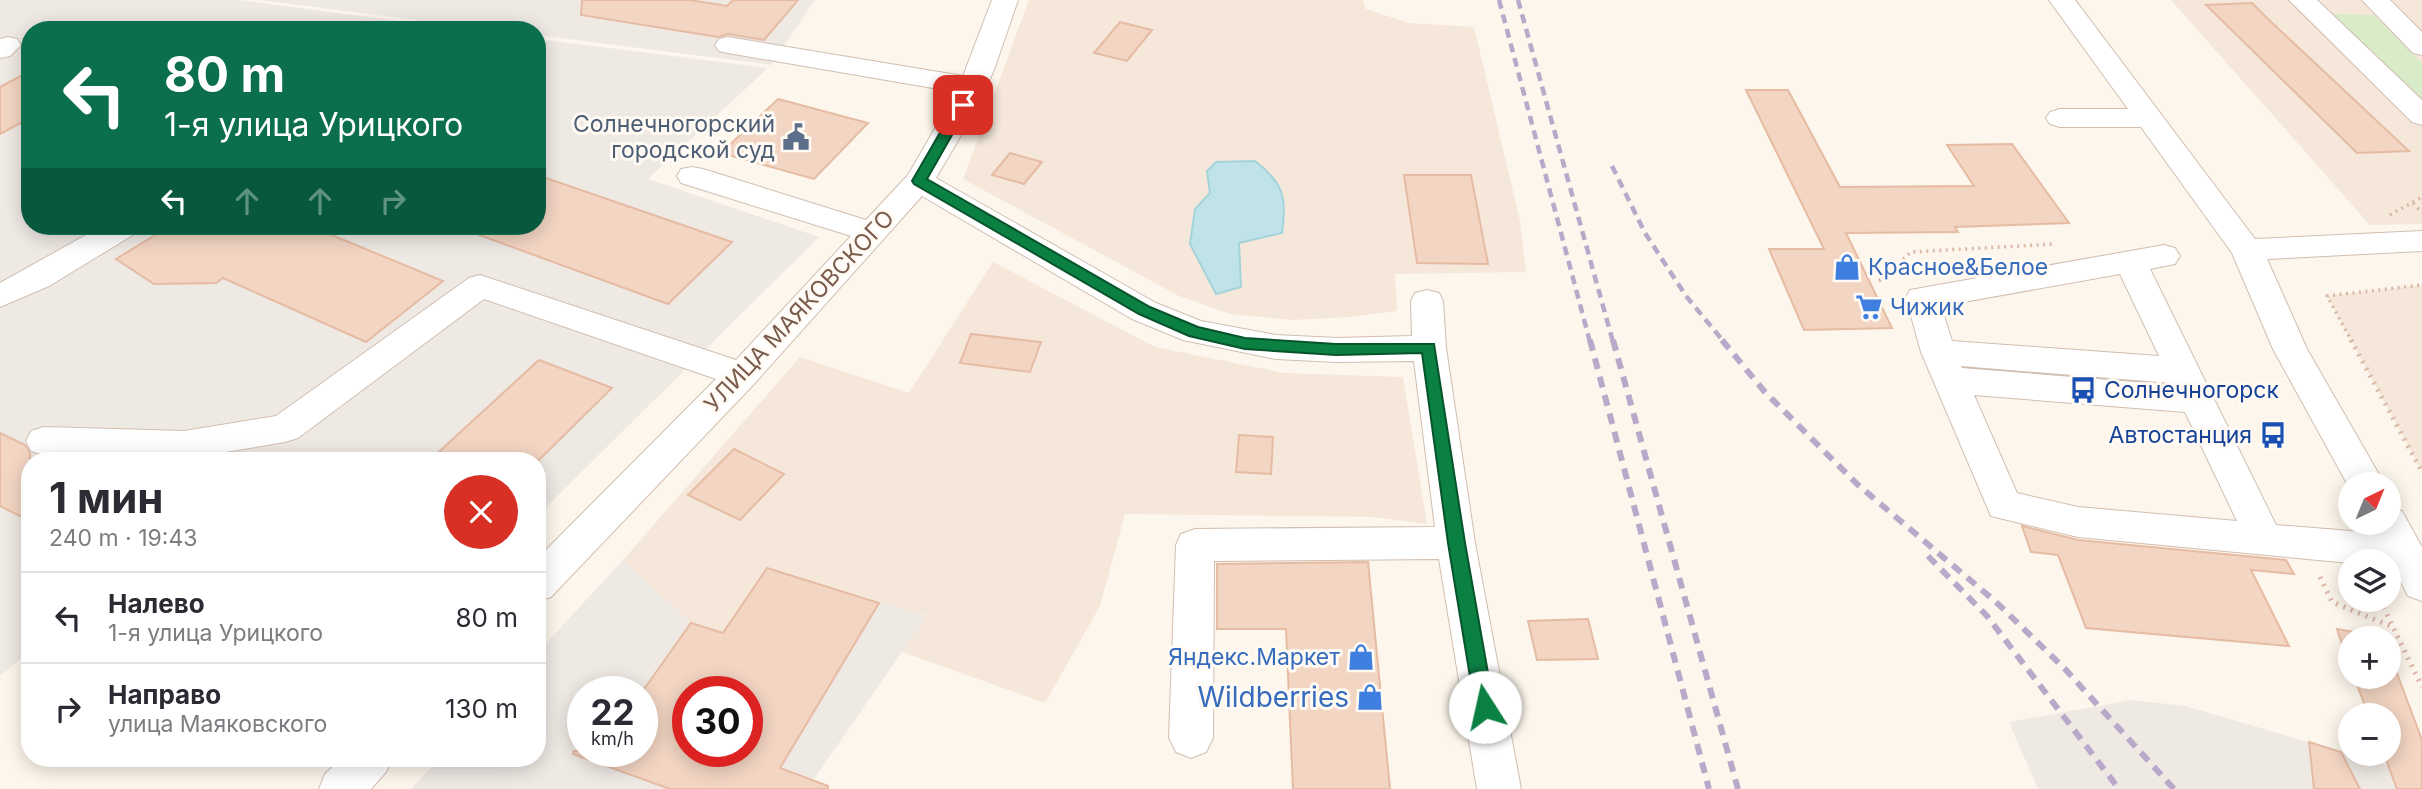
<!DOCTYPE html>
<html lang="ru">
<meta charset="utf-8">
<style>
:root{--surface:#fff;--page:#f7f7f7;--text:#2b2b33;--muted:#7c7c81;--line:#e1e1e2}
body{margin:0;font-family:Inter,sans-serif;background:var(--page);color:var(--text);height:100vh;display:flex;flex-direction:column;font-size:26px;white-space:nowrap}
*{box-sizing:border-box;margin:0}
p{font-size:23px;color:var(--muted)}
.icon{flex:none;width:38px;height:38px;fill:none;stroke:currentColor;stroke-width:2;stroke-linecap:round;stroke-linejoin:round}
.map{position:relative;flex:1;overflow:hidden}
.panel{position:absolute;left:21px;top:452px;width:525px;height:315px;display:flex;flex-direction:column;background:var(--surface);border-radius:28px;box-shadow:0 4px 18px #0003}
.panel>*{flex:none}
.guide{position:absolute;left:21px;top:21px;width:525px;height:214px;border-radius:28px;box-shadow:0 4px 18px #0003;background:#0b6e4f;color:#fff;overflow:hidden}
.needle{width:46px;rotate:43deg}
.tools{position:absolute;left:2338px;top:472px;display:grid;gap:14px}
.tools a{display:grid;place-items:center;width:63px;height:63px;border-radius:50%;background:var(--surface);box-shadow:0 4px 18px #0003;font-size:35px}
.speed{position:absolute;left:567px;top:676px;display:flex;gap:14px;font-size:35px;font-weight:700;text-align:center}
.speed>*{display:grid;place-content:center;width:91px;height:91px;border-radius:50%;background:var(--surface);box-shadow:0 4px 18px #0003;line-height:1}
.speed small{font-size:18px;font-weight:400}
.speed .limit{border:10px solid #d22;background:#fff;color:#111}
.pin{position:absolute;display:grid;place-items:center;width:60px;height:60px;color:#fff;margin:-30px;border-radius:14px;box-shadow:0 4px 10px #0006}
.me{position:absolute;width:77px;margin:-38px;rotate:350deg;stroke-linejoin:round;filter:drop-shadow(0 0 5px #0008)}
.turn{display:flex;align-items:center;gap:24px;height:147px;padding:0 28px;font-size:32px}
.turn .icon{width:91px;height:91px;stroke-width:2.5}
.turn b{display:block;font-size:49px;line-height:60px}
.lanes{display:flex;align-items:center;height:66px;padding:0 28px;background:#0003;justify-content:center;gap:35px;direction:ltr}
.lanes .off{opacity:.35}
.round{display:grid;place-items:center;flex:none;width:74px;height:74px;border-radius:37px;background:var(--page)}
.overview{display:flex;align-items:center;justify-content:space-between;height:119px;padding:0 28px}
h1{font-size:42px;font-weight:700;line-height:52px}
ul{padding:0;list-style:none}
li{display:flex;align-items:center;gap:21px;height:91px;padding:0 28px;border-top:2px solid var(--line)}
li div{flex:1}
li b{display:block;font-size:26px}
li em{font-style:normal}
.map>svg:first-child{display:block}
.residential{fill:#f5e8da}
.industrial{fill:#efe9e4;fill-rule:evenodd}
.green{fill:#d8ecc9}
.water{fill:#bfe3e8;stroke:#a5d3da;stroke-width:2}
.building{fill:#f3d5c3;stroke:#e6bba3;stroke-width:2;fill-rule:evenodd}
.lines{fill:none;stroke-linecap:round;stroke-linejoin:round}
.minor-casing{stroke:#d1beb0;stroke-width:2}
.path-far1{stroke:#d9b8a5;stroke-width:3.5;stroke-dasharray:2 4.5;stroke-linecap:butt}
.path{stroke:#d9b8a5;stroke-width:5;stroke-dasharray:2 6;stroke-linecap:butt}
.minor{fill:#fff;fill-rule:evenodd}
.rail-far1{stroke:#b9a8c9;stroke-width:4.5;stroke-dasharray:9 6;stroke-linecap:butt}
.rail{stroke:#b9a8c9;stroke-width:6;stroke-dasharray:11 8;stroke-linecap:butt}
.route{fill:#0b8043;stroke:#07532c;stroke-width:2}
.labels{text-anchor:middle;stroke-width:6;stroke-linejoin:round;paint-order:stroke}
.service-label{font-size:23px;fill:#4e5e75;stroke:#fffaf3;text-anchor:end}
.shop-label{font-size:23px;fill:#366cbe;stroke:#fffaf3;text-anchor:start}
.street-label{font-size:23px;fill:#7a5c4d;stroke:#fffaf3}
.transit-label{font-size:23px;fill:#164399;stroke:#fffaf3;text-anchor:start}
.near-shop-label{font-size:28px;fill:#366cbe;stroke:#fffaf3;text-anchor:end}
</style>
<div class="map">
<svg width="2422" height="789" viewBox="0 0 2422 789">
<rect width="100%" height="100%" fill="#fdf6ec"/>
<g class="residential">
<path d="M1029 0H1363L1366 9 1409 23 1474 27 1520 221 1526 272 1395 274 1397 311 1350 317 1292 320 1230 314 1179 296 963 179Z"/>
<path d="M2171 0H2422V224L2370 225Z"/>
<path d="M993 262 1155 347 1284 373 1403 377 1427 524 1373 517 1125 514 1100 606 1045 703 902 652 926 615 879 603 723 633 691 623 623 560 800 357 909 393Z"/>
<path d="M2422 285V472L2327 296Z"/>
</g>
<g class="industrial">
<path d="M0 0H238L469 30H30V226H537V39L768 68 648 179 819 237 537 516V460H30V651L0 676Z"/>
<path d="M260 0H815L771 65 537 35V30H494Z"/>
<path d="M623 560 691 623 722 633 767 568 927 616 807 789H411L440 758H537V653ZM583 691H642V751H583ZM688 691H747V751H688Z"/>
<path d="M2132 700 2185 706 2421 775 2422 789H2038L2009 722Z"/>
</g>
<path class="green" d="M2329 14 2374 15 2422 63V103Z"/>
<path class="water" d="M1255 161C1284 183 1287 198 1282 233L1239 243 1241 287 1216 294 1190 244 1195 209 1210 193 1207 171 1216 162Z"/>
<g class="building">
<path d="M582 0H690L727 6 733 0H798L764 40 728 34 718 37 581 15Z"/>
<path d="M2252 3 2269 20 2409 151 2357 153 2206 5Z"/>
<path d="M1120 22 1152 30 1127 61 1094 53Z"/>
<path d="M30 71V118L0 134V87Z"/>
<path d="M1746 90H1788L1840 187 1974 186 1947 145 2012 144 2069 223 1955 227 1958 232 1846 233 1892 328 1804 330 1769 249H1824Z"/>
<path d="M778 99 868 123 814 179 721 153Z"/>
<path d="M1010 153 1042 162 1024 184 992 175Z"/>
<path d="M537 175 732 242 668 304 463 229V226H537Z"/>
<path d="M1404 175H1471L1488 264 1417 263Z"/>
<path d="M170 226H310L443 281 366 342 223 278 216 283 154 284 116 259Z"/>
<path d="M971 334 1041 342 1030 372 960 363Z"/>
<path d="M539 360 612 388 539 460H430Z"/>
<path d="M0 433 25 445 30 453V521L0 506Z"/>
<path d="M1239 435 1273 437 1271 474 1236 472Z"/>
<path d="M734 449 784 474 740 520 688 495Z"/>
<path d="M2022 526 2078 540 2286 560 2294 574 2251 570 2289 646 2086 628 2058 555 2031 552Z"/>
<path d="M1368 562 1390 789H1293L1286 629H1217V564Z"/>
<path d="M767 568 879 603 780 768 828 786V789H670L573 754 574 751H642V692L691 623 723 633ZM688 691H747V751H688Z"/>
<path d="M1588 619 1598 659 1537 660 1528 621Z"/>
<path d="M2337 629 2383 637V639H2350V667Z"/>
<path d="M2389 652 2422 740V789H2397L2384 754H2389V716H2369L2354 677H2389Z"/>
<path d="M2309 742 2341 752 2360 789H2314Z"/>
</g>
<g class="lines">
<defs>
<g id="minor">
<path d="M992 0H1018L994 70 970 120 936 178 1156 303 1201 321 1276 335 1337 338 1412 336 1411 301 1415 293 1427 290 1439 293 1443 301 1446 348 1475 543 1521 789H1477L1439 559 1214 561 1213 738 1206 752 1191 758 1176 752 1169 738 1176 545 1181 534 1195 529 1435 527 1414 361 1337 362 1276 359 1183 340 1132 319 922 196 754 384 551 597 537 601V559L716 379 484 299 298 438 285 442 184 459 44 455 31 451 26 441 31 431 44 427 184 431 276 416 469 278 480 275 736 360 851 236 681 183 677 176 681 169 692 167 703 169 866 220 908 175 956 92 728 53 719 51 715 45 719 39 728 37 963 76Z"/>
<path d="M2049 0H2075L2255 239 2422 231V251L2267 259 2307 349 2385 485H2350V489L2273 349 2232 253 2141 127H2060L2050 124 2046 118 2050 112 2060 109H2128Z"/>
<path d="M2289 0H2317L2422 100V125L2412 122Z"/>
<path d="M2362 0H2390L2422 32V55L2413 53Z"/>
<path d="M8 37 17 39 21 45 10 56 0 58V39Z"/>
<path d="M102 226H141L136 233 49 286 0 307V283Z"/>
<path d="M2164 245 2175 248 2180 256 2175 264 2150 269 2276 525 2376 533 2371 523H2389V507L2402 511 2422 547V601L2408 596 2393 567 2389 566V562L2350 563 2078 537 1991 516 1921 352 1906 298 1910 290ZM2120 274 2159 356 1952 341 1941 306ZM1961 366 2171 383 2172 385 1962 368ZM1974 395 2185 412 2237 521 2078 507 2017 493Z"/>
<path d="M342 758H393L386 772 371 789H319L325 774Z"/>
</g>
</defs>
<use href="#minor" class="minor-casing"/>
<g class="path-far1">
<path d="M2413 203 2422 213"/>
<path d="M2390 215 2422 197"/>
<path d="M1879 281 1911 252 2056 244"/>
<path d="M2352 342 2327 296 2422 285"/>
</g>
<g class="path">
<path d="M2351 340 2422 472"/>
<path d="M2320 577 2332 602 2393 627"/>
<path d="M2380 600 2422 687"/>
</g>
<use href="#minor" class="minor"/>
<g class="rail-far1">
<path d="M1499 0 1590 342"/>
<path d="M1518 0 1613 342"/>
<path d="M1612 166 1645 233 1686 296 1724 342"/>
</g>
<g class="rail">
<path d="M1590 340 1709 789"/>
<path d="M1613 340 1738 789"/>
<path d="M1722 340 1764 391 1857 484 1996 602 2065 669 2174 789"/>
<path d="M1928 556 1987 616 2119 789"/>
</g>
</g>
<path class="route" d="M963 101 969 105 927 179 1150 307 1198 327 1245 338 1336 344H1434L1465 543 1494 707 1492 713 1485 716 1478 713 1475 707 1448 543 1422 353 1336 355 1245 349 1189 336 1139 314 914 184 912 181 956 105Z"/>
<defs>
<symbol id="civic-bare" viewBox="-9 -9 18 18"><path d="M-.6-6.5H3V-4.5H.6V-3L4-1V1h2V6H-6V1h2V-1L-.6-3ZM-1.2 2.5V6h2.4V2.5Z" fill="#5c6f8a" stroke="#fffaf3" stroke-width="2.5" paint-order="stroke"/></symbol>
<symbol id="shop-bare" viewBox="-9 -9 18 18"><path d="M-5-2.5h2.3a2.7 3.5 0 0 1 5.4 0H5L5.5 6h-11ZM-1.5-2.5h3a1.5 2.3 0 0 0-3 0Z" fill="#3f7fe0" stroke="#fffaf3" stroke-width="2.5" paint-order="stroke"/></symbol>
<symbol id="supermarket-bare" viewBox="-9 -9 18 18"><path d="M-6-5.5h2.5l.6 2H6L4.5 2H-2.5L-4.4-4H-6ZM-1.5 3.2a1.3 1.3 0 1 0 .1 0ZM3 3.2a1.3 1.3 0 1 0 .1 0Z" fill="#3f7fe0" stroke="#fffaf3" stroke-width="2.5" paint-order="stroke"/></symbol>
<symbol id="bus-bare" viewBox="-9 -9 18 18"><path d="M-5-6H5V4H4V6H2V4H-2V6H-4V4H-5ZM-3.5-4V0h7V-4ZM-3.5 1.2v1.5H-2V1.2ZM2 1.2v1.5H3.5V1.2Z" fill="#1a4fb4" stroke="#fffaf3" stroke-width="2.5" paint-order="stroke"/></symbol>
</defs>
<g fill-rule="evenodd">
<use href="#civic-bare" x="777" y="118" width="38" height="38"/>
<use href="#shop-bare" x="1828" y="248" width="38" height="38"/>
<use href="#supermarket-bare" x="1850" y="288" width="38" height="38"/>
<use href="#bus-bare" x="2064" y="371" width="38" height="38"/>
<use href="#bus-bare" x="2254" y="416" width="38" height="38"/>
<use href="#shop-bare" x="1342" y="638" width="38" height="38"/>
<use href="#shop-bare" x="1351" y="678" width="38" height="38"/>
</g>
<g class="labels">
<g class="service-label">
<text x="775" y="132">Солнечногорский<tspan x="775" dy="26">городской суд</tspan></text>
</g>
<g class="shop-label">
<text x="1868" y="275">Красное&amp;Белое</text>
<text x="1890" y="315">Чижик</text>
<text x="1340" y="665" text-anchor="end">Яндекс.Маркет</text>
</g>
<g class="street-label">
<text transform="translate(799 311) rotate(-47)" y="8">УЛИЦА МАЯКОВСКОГО</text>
</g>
<g class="transit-label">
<text x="2104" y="398">Солнечногорск</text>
<text x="2252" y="443" text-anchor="end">Автостанция</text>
</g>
<g class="near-shop-label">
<text x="1349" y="707">Wildberries</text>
</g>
</g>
</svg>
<div class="tools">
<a><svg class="needle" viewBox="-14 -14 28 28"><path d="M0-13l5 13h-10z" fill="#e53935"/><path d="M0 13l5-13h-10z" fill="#7c7c81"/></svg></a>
<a><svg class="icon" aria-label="layers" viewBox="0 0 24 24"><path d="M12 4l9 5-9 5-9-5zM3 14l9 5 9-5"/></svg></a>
<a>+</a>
<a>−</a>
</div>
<div class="speed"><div>22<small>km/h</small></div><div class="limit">30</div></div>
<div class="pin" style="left:963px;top:105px;background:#d93025"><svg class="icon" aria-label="arrive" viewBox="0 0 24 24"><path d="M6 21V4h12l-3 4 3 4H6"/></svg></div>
<svg class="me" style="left:1485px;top:707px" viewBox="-20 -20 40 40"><circle r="19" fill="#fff"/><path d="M0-13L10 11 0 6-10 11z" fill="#0b8043"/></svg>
<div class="guide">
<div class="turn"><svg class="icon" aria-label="left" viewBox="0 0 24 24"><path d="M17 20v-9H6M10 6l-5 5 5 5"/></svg><div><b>80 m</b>1-я улица Урицкого</div></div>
<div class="lanes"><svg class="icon" aria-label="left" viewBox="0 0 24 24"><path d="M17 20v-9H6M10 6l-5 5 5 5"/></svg><svg class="icon off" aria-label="ahead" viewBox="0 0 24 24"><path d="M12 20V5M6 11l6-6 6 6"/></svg><svg class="icon off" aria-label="ahead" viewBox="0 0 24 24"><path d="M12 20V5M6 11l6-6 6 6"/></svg><svg class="icon off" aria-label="right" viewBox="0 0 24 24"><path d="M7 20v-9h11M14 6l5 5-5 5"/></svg></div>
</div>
<section class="panel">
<div class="overview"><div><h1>1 мин</h1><p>240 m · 19:43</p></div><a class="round" style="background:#d93025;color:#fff"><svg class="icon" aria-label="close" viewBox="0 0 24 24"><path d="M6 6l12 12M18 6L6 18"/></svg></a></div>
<ul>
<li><svg class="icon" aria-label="left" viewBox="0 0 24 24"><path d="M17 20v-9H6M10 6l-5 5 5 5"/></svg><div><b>Налево</b><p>1-я улица Урицкого</p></div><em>80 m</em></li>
<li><svg class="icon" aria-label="right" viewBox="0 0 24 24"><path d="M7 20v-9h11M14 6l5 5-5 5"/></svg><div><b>Направо</b><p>улица Маяковского</p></div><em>130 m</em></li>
</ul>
</section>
</div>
